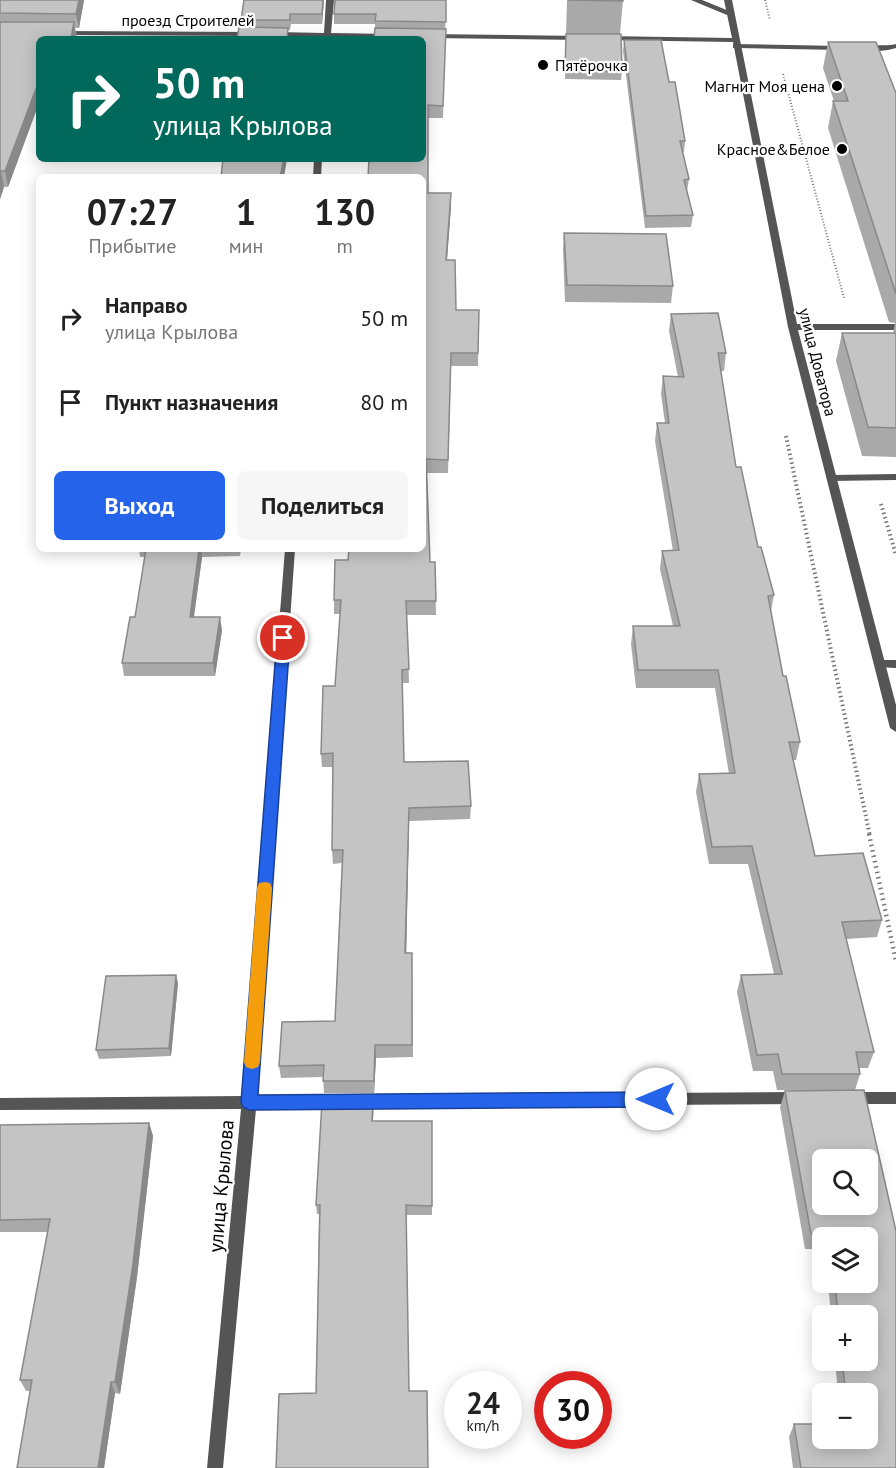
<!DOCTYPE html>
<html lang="ru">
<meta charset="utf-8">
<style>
:root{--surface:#fff;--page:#f6f6f6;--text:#222;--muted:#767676;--accent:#2563eb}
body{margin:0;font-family:"PT Sans",sans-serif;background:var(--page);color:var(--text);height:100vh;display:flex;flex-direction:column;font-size:22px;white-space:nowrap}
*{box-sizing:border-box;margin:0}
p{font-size:20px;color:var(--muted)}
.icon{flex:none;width:33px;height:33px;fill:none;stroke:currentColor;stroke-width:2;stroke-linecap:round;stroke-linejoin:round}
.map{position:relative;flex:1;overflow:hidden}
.details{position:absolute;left:36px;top:174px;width:390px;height:378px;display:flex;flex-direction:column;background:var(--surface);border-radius:9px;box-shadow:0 3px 15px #0003}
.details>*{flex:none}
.top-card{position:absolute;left:36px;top:36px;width:390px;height:126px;border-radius:9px;box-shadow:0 3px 15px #0003;background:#00695c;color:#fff;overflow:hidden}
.buttons{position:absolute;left:812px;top:1149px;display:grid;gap:12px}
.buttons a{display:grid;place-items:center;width:66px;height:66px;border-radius:9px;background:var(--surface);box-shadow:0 3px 15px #0003;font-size:30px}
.speed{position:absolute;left:444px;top:1371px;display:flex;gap:12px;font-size:30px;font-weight:700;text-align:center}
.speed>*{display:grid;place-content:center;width:78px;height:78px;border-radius:50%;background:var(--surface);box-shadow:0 3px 15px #0003;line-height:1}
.speed small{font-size:15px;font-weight:400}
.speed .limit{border:9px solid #d22;background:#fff;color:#111}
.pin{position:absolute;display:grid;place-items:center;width:51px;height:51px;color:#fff;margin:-26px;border:3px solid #fff;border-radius:50%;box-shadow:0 2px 6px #0007}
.me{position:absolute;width:66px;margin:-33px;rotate:270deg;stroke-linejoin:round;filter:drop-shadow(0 0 4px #0008)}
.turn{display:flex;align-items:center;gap:21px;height:126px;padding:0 18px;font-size:27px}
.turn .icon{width:78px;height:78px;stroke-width:2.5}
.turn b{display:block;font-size:42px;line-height:51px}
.eta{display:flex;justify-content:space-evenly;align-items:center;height:102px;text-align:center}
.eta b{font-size:36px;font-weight:800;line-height:42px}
.action{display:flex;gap:12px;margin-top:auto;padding:12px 18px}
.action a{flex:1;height:69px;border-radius:9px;background:var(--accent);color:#fff;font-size:24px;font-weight:800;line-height:69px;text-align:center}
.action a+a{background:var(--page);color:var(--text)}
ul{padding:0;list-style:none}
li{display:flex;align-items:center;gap:18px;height:84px;padding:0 18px}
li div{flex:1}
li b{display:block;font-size:22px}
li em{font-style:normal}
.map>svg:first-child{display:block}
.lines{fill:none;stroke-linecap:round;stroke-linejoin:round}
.path-far2{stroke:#777;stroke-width:2;stroke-dasharray:1 2;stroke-linecap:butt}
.path-far1{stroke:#777;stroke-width:4;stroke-dasharray:1.5 3;stroke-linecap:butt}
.path{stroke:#777;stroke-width:4.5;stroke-dasharray:1.5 4;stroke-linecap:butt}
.service{fill:#555;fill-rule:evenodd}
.minor{fill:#555;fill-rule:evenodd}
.wall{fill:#a9a9a9}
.shaded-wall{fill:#898989}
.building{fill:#c4c4c4;stroke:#898989;stroke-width:1.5;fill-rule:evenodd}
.route{fill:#2563eb;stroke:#184099;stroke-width:1.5}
.slow{fill:#f59e0b}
.poi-dot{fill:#000;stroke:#fff;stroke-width:2}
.labels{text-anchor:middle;stroke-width:4.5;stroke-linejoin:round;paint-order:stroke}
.far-street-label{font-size:16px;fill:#000;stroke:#fff}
.far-poi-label{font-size:16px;fill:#000;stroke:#fff;text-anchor:end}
.street-label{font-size:20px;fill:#000;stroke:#fff}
</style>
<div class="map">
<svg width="896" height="1468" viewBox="0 0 896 1468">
<rect width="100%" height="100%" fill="#fff"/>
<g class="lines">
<g class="path-far2">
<path d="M765 0 770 20"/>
<path d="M783 74 844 298"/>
</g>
<g class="path-far1">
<path d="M786 436 870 836"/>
<path d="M881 504 896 555"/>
</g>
<path class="path" d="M869 834 896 961"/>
<g class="service">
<path d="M691 0H702L734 13 727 15Z"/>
<path d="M733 44 841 46 845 48 841 50 736 48H733Z"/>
<path d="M896 44V48C885 51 871 53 861 48 870 43 885 47 896 44Z"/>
<path d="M896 474V480L831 481 826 478 831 475Z"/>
<path d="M880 660H896V668L876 667 874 664 876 661Z"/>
</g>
<g class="minor">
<path d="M326 0H334L331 33 389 34 393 36 389 38 331 37V39H323V37L275 36 271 34 275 32 324 33Z"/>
<path d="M724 0H732L797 324H896V330H798L896 705V732L890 728 788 327 733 42 604 40 600 38 604 36 732 38Z"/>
<path d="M59 31 254 32 258 34 254 36 62 35H59Z"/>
<path d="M427 34 581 36 585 38 581 40 430 38H427Z"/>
<path d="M314 159H322L321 177H313Z"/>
<path d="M285 549H295L257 1096H337L342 1097 344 1102 342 1107 337 1108 256 1109 223 1468H207L241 1109 0 1110V1098L242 1096Z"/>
<path d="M799 1092 804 1093 806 1098 804 1103 799 1104 357 1107 352 1106 350 1101 352 1096 357 1095Z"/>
<path d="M849 1092H896V1104H849L844 1103 842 1098 844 1093Z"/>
</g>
</g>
<g class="wall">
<path d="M0 0H84L79 28H75L77 37 39 39V103L8 187H4L0 199Z"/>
<path d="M324 0 322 24H291L290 30 241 27V20Z"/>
<path d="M446 0 443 118H428V193H451V206L447 260 456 310H479L478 366H451L448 473H427L430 562H435L436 615H407L409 683H402L404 762 471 806 470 819 409 821 406 953H412L413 1057 376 1058 374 1093H324L323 1077 281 1078 279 1066 335 1021 342 863 333 864 332 850 333 767H322L321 754 335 686 340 614H334V600L348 560 423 549 375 24H334V14Z"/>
<path d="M567 0H623L620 34H566Z"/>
<path d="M566 34 622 71 621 80 565 79Z"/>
<path d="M624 40 669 82 685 141 684 152H683L689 179 687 191 693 215 691 227 645 228 623 51Z"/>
<path d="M828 42 896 93V457L862 456 836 361 842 333H893L895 323 889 322 828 128 833 101H834L823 68Z"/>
<path d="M564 233 673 286 671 303 565 302 563 250Z"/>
<path d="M671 314 726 353 724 371H721L736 467 758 547 774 595 771 611 783 676 800 742 796 760H793L815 856 882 920 877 937 846 939 874 1052 868 1068H859L860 1074 855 1090H777L773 1071H753L737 992 741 975 774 974 748 864H709L696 792 699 774H729L715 688H636L631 644 633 626H673L660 569 662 551H673L655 441 657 423H665L661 394 663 376 678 377 669 331Z"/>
<path d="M139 549H241L240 556 202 557 194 617 222 630 215 676H124L122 663 135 617 145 557H140Z"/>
<path d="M178 983 171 1056 99 1059 96 1050Z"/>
<path d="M864 1090 896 1468H793L789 1437 794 1424 867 1438V1394H838L835 1360H867V1316H831L828 1282H867V1238H822V1249H805L780 1107 785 1091Z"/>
<path d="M374 1110 373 1121H432V1215H406L316 1393 319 1214H317L316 1205Z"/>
<path d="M149 1123 153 1136 137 1277 120 1394 115 1393 104 1468H17L30 1391H26L20 1380 48 1232H0V1125Z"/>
</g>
<g class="shaded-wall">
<path d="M79 0H84L79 28 76 14Z"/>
<path d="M323 0H324L322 24V14Z"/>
<path d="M74 22 76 39H71Z"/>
<path d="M39 81V103L8 187 5 171Z"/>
<path d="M284 159H287L284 177H280Z"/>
<path d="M1 171 4 187 0 199V174Z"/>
<path d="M451 193V206L446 273V260Z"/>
<path d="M199 549H201L202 557 192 630 190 617Z"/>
<path d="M220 617 222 630 215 676 213 663Z"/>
<path d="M409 808V821L406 966 405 953Z"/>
<path d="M176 975 178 983 171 1056 169 1048Z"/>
<path d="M375 1045 376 1058 374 1093V1081Z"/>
<path d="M149 1123 153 1136 137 1277 120 1394 115 1382Z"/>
<path d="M111 1382 115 1393 104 1468H98Z"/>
</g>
<g class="building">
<path d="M0 0H79L76 14 0 13Z"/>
<path d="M244 0H323L322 14H290V20H241Z"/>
<path d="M335 0H446V22L375 21 376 14H334Z"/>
<path d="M568 0H623V1Z"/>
<path d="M0 22H74L71 39H39V81L5 171H1L0 174Z"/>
<path d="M239 27 288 28 287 39H237Z"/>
<path d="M375 28 446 29 443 106 428 105V193H451L446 260H455L456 310H479L478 353H451L448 460 426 459 430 562H435L436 601H406L409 669 402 670 404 762 468 761 471 806 409 808 405 953H412V1045H375L374 1081H323L324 1065 279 1066 282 1022 335 1021 343 850H332L333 753 321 754 323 686H335L341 600H334L335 560H348L349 549H423V177H368L369 159H423V39H374Z"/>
<path d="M566 34H621L622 71H565Z"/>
<path d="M624 40H661L669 82H675L685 141H680L689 179 684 180 693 215 646 216Z"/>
<path d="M828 42H876L896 93V294L833 101H848Z"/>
<path d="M223 159H284L280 177H221Z"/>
<path d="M564 233 666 234 673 286 567 285Z"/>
<path d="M718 313 726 353H718L736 467H741L758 547H761L774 595 768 596 783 676H786L800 742H789L815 856 863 853 882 920 842 922 874 1052H856L860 1074H782L778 1054 757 1055 741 975 782 974 752 846 712 847 699 774 735 773 718 670H638L633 626H680L662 551 679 550 657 423H669L663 376 684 377 671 314Z"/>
<path d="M842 333H896V428L868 427Z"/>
<path d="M146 549H199L190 617H220L213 663H122L130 617H135Z"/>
<path d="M176 975 169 1048 96 1050 106 976Z"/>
<path d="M864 1090 896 1231V1468H801L794 1424H822V1438H867V1394H846L842 1360H867V1316H838L835 1282H867V1238H831V1234H811L785 1091ZM822 1160H867V1204H822Z"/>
<path d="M322 1101H373L372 1121H432V1206L406 1205 409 1391H427L428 1468H276L279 1394 316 1393 320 1205H316Z"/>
<path d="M149 1123 133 1264 115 1382H111L98 1468H17L32 1380H20L50 1219 0 1220V1125Z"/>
</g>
<path class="route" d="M283 633 290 638 258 1095 656 1092 662 1094 664 1099 662 1105 656 1107 249 1110 243 1107 241 1102 277 638Z"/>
<path class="slow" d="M265 882 270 883 272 888 260 1062 258 1067 252 1069 246 1067 244 1062 257 888 259 883Z"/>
<g class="poi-dot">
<circle cx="543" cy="65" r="6"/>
<circle cx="837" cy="86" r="6"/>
<circle cx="842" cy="149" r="6"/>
</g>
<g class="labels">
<g class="far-street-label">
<text x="188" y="26">проезд Строителей</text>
<text transform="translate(818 362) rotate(76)" y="6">улица Доватора</text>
</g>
<g class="far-poi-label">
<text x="555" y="71" text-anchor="start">Пятёрочка</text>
<text x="825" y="92">Магнит Моя цена</text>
<text x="830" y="155">Красное&amp;Белое</text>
</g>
<g class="street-label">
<text transform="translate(221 1186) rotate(-85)" y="7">улица Крылова</text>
</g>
</g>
</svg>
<div class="buttons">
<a><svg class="icon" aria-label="search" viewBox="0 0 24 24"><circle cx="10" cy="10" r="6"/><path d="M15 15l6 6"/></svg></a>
<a><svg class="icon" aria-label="layers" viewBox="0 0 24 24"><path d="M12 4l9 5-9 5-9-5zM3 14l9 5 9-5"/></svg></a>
<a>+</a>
<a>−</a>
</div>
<div class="speed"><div>24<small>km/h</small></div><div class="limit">30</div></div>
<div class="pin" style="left:283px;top:638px;background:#d93025"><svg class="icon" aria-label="arrive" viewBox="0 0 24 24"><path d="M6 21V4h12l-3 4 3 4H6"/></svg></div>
<svg class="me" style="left:656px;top:1099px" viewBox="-20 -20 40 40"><circle r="19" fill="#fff"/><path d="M0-13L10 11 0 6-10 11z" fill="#2563eb"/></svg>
<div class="top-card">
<div class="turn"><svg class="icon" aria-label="right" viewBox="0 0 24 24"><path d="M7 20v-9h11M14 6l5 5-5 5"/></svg><div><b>50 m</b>улица Крылова</div></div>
</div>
<section class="details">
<div class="eta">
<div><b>07:27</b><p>Прибытие</p></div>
<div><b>1</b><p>мин</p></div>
<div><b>130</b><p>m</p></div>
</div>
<ul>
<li><svg class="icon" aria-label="right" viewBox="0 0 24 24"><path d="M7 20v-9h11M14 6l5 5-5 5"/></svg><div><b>Направо</b><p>улица Крылова</p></div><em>50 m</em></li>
<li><svg class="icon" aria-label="arrive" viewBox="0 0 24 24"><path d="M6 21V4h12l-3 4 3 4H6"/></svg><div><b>Пункт назначения</b></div><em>80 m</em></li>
</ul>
<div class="action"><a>Выход</a><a>Поделиться</a></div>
</section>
</div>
